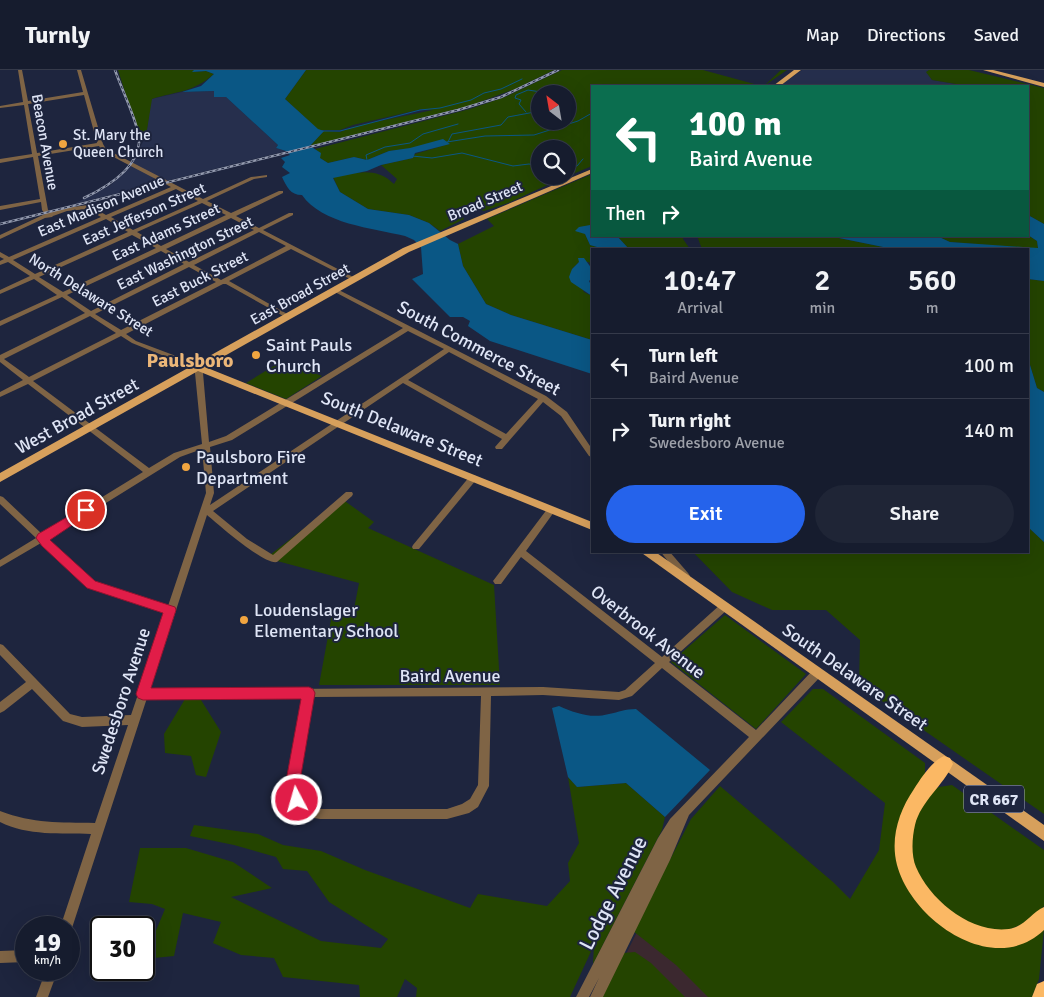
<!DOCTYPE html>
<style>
:root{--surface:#161c2e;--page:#1f2536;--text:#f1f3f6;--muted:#9ea1aa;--line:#353a4a;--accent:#2563eb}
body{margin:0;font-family:Signika,sans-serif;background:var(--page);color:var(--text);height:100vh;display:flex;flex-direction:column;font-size:19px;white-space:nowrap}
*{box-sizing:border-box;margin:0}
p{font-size:16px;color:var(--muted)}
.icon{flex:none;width:28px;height:28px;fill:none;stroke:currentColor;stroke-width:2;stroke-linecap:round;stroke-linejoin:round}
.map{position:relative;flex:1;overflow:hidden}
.side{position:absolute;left:591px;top:178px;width:438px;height:305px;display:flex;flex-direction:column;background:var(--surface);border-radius:0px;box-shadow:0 5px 20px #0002,0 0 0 1px var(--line)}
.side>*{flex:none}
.guide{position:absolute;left:591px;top:15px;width:438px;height:152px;border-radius:0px;box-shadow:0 5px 20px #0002,0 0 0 1px var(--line);background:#0b6e4f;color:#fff;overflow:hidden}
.needle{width:32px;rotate:329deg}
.tools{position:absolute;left:531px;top:15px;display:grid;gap:10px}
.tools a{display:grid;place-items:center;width:45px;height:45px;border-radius:50%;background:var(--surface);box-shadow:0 5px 20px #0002,0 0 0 1px var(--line);font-size:25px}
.speed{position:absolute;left:15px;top:846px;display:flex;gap:10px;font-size:25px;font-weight:700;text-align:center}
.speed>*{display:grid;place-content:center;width:65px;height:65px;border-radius:50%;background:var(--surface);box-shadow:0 5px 20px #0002,0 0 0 1px var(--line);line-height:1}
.speed small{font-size:12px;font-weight:400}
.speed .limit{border:2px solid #111;border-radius:8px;background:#fff;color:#111}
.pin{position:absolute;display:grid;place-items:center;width:42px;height:42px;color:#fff;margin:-21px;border:2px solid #fff;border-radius:50%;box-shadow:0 1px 5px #0007}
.me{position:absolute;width:55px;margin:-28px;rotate:354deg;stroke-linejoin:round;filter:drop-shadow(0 0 4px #0008)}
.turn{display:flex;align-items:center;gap:18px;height:105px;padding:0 15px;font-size:22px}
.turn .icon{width:65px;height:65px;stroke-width:2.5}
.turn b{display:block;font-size:35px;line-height:42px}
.then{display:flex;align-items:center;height:48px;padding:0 15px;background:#0003;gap:10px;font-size:19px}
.eta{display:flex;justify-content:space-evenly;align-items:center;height:85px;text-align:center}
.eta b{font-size:30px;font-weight:600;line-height:35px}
.button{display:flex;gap:10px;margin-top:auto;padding:10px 15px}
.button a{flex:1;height:58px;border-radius:30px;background:var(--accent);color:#fff;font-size:20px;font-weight:600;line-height:58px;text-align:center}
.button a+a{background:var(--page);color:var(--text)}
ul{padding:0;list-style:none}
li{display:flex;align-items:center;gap:15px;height:65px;padding:0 15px;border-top:1px solid var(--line)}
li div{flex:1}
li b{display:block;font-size:19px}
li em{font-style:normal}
header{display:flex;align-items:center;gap:30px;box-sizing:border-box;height:70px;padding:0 25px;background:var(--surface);border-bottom:1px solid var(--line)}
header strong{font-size:24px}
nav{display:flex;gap:28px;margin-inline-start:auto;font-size:18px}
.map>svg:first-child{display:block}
.commercial{fill:#3b282f}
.built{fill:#262f4d}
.green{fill:#244400;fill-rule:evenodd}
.water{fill:#0a5785}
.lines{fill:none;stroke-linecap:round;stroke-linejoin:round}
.stream{stroke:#0a5785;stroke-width:1}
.minor{fill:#7f6445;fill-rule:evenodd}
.major{fill:#d7a05c;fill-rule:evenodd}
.highway{fill:#fbb864;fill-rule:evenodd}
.rail-casing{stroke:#9299ad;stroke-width:2.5}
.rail{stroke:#1e253e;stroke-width:1;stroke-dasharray:3;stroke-linecap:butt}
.route{fill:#e11d48;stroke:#92132f}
.poi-dot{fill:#f1a540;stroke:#1e253e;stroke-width:2}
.labels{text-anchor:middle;stroke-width:4;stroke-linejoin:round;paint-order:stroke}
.far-poi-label{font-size:15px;fill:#dfe5f6;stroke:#1e253e;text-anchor:start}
.far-street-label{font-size:15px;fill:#dfe5f6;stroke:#1e253e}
.shield{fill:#1e253e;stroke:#a5abbf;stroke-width:1}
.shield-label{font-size:16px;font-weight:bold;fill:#dfe5f6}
.poi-label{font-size:18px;fill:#dfe5f6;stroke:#1e253e;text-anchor:start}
.street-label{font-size:18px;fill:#dfe5f6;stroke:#1e253e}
.quarter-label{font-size:20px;font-weight:bold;fill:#ebb678;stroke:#1e253e}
.near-street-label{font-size:21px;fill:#dfe5f6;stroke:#1e253e}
</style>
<header>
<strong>Turnly</strong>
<nav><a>Map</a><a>Directions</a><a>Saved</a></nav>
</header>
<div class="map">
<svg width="1044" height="927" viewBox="0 0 1044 927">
<rect width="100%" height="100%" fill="#1e253e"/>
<path class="commercial" d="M639 858 713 927H666L624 888Z"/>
<g class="built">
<path d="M802 0H929L927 2 932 10 956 14 957 16H780Z"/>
<path d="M214 21V27H226L278 75 276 78 286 81 74 134 111 115 131 94 146 66 151 29 182 22Z"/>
</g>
<g class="green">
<path d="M118 0H200L193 2 206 1 214 4C192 23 177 21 152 29L146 66 141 72Z"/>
<path d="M306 0H554L515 19 469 36 310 76 324 61 340 62 356 56 433 40 422 39 353 55 340 60H318L285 29Z"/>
<path d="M562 0H703L758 15H765L781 0H787L764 16H592V96L568 106V79H540V106H567L508 133 484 141 472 137 460 142 464 149 440 161 429 153 409 145 368 139 340 122 333 107C355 103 376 96 394 114L397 109 381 95 413 88 415 84 449 74 389 81 367 90 354 87 328 93 320 88V83L315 79 470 39 505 27ZM540 24H568V51H540Z"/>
<path d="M929 0H969L1044 18V154L1028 145V16H957L956 14 932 10 926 2Z"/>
<path d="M592 104V156L590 155 585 164 590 175 604 179H592V199L589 192H579L572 199 584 222 592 226V270L511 245 486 234 463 196 458 174 494 156 487 149Z"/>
<path d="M1028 165 1037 171 1038 179 950 172 937 166H1028Z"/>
<path d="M617 166H684L683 169 690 179H629Z"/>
<path d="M697 166H829L893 179H702Z"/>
<path d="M1028 209 1044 211V322L1037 318 1030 295 1028 293Z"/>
<path d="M282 291 322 306 286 329 246 313Z"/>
<path d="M342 429 374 452 368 458 494 515 500 615H319L333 539H354L359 513 266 488Z"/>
<path d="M1028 457 1044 472V744L859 615 860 570 826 540H772L732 522 692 481H1028Z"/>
<path d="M725 545 806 604 756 659 671 592Z"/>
<path d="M813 619H823L925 693V703L902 803 986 872 1044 859 1039 909 1032 927H708L676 895 633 861 691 749 720 716 833 812 850 829 879 780 885 733 781 652Z"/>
<path d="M185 629 201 630 221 662 206 707 196 705 191 686 165 683 164 664Z"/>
<path d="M568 707 577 717 626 713 665 747 662 760 593 894 594 875 570 927H416L417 918 405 909 397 927H360L359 915 283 907 274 888 241 885 213 873 221 852 183 843 174 886 144 889 165 839 152 834 129 832 140 778H186L233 792 272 818 231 827 321 871 381 878 388 869 329 832 307 801 283 799 276 787 234 775 190 766 194 755 258 764 283 775 321 781 365 800 470 838 478 824 547 836 570 811 568 793 579 773Z"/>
<path d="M952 715 1044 780V836L1033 850 1008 860H977L947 846 921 818 909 786 914 749 929 723 939 717Z"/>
<path d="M635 882 651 893 685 927H600L623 883Z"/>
</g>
<g class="water">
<path d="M194 0H306L285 29 318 59 324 61 310 76 321 83 320 88 328 93 354 87 367 90 389 81 410 78 443 69 450 74 415 83 413 88 381 95 367 101 333 108 340 122 368 139 409 145 429 153 450 170 458 174 463 196 486 234 511 245 592 270V304L490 271 468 256 470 251 463 247H450L412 209 423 204 421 177 414 170 405 166C372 158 322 154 302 125 290 125 287 117 282 107L290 103 282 97 285 92 281 88 290 85 286 81 276 78 278 75 226 27H214V21L182 22 201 16 214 4 206 1 192 2Z"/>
<path d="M1028 145 1044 154V211L1028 209V179H893L829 166H937L950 172 1038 178 1037 171 1028 165Z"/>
<path d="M590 155 592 156V166H617L629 179H604L590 175 585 164 575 161 579 157Z"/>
<path d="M578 188H584L592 199V208L589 211 592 217V226L571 212 569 207 572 199 579 192Z"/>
<path d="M1028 293 1030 295 1037 318 1044 322V472L1028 457Z"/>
<path d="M559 636C575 643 591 649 609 644 619 642 625 639 636 639L710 700 665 747 626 713 577 717 568 707 552 638Z"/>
</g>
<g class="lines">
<g class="stream">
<path d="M526 42 519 34 521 30 515 28 516 25 528 20 541 22 564 20"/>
<path d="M320 61H340L420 40 440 38 471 30 484 23 501 19 522 9"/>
<path d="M447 72 485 66 534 65 578 51 592 43"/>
<path d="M448 72 452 64 501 55 508 47 540 41"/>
<path d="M412 86 432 88 462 83 513 96 529 94 540 96"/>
<path d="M367 90 366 85 385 77 410 73 423 64 458 54"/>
<path d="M568 96H577L583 89"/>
</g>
<g class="minor">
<path d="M18 0H22L28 31 83 22 77 0H81L103 74 106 79 203 129 251 107 267 105V107L254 109 207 131 231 143 279 121H283V123L236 146 259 158 289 143H293V145L263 160 357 209 354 211 352 210 291 179 229 211 289 245V247H285L226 214H223L126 264 136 271 200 295 203 303 209 372 226 366 403 258 333 221 332 220 335 218 546 326 567 342 592 379V387L589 386 561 346 543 332 502 379H496L495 377 502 369 403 313 213 441 247 469 273 485 346 422H352L353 424 352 426 277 492C264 495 219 455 207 445L150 620 543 617 619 622 625 620 655 593 521 487 501 514H495L493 511 548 438 551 437 555 440 554 442 526 481 662 587 721 534 724 533 727 534 729 537 727 540 669 592 756 660 813 600 817 599 821 600 822 603 821 606 689 745 670 790 603 927H590L599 908 589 927H576L658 768 670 749 749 667 662 598 632 626 619 630 543 625 491 626 489 716 478 737 469 743 447 749H320L308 747 293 734 287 711 303 627 147 628 72 858 69 863V858H60L91 764C61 763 28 766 0 752V741C34 754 59 752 95 753L128 655 82 657 63 651 32 619 4 641 0 643V632L26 612 0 585V574L3 575 70 644 82 647 131 645 166 542 88 518 41 473 0 497V490L36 468 0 434V426L3 427 42 464 143 402 28 314 0 327V322L23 310 0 292V285L85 243 62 227 0 256V251L57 225 34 209 0 224V220L30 206 8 192 0 195V191L4 189 0 187V182L9 187 101 147 87 139 67 141 53 146 52 147 45 148 0 169V165L45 144 42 140 41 132 0 140V136L40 129 33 87 0 93V89L32 84 24 35 0 38V36L23 32ZM84 25 97 73 37 83 28 34ZM99 76 102 81 171 117 106 145 88 135 66 138 50 142 48 140 38 86ZM176 119 198 131 133 160 111 147ZM202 133 226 145 161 176 137 162ZM231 148 254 160 189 192 166 179ZM106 149 128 162 35 204 13 190ZM259 162 286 176 221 210 194 195ZM132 165 156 178 63 222 39 207ZM161 181 184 194 91 241 67 225ZM189 197 216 212 121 260 95 244ZM90 246 116 263 29 307 4 289ZM408 261 444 279 210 435 214 423 210 377 232 370ZM121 266 132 273 194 298 195 303 202 374 174 383 149 398 33 311ZM449 282 538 329 506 364 408 310ZM202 379 206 423 168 536 94 512 48 469 180 387ZM481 626 478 715 470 729 462 734 447 739H320L315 738 302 727 299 711 313 627Z"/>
<path d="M473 405 476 406 477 408 476 410 419 479H413L412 477 413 475 470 406Z"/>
<path d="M660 481H669L688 503 690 506 688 509H682Z"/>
<path d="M26 880V892L0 893V881Z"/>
<path d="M46 900H58L48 927H36Z"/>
</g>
<g class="major">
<path d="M794 0H801L780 16H773Z"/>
<path d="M983 0H993L1044 13V17Z"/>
<path d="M592 99V103L409 182 205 297 592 452V460L198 301 0 412V403L403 178Z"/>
<path d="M639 481H654L1044 755V771Z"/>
</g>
<g class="highway">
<path d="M944 686 950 688 953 694C943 716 921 731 915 755 912 768 911 785 916 797 930 830 971 864 1009 859 1024 857 1031 843 1044 837V860C994 908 912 851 897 795 890 768 899 741 914 719 921 708 932 691 944 686Z"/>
<path d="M1044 911V927H1032L1037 914Z"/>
</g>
<defs>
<g id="rail">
<path d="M84 128C105 118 137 99 139 73 140 56 121 18 115 0"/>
<path d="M0 154 458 40 501 27 558 0"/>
</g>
</defs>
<use href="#rail" class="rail-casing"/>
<use href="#rail" class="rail"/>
</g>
<path class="route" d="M86 436 90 438 92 440 90 443 50 470 95 511 175 537 176 540 151 618 309 617 313 619 315 623 300 711 304 730 302 735 297 737 291 735 286 711 301 629 143 630 138 628 136 624 163 543 87 518 42 476 36 468 38 464Z"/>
<g class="poi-dot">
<circle cx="63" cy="74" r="5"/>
<circle cx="256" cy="285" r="5"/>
<circle cx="186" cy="397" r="5"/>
<circle cx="244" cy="550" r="5"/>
</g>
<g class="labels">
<g class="far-poi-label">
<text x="73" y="70">St. Mary the<tspan x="73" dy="17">Queen Church</tspan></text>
</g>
<g class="far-street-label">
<text transform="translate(45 72) rotate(80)" y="5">Beacon Avenue</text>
<text transform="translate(485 131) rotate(-23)" y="5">Broad Street</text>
<text transform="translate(101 136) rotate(-23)" y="5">East Madison Avenue</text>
<text transform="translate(144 144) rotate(-24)" y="5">East Jefferson Street</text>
<text transform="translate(166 162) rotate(-25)" y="5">East Adams Street</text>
<text transform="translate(185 183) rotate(-26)" y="5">East Washington Street</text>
<text transform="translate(200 209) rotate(-27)" y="5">East Buck Street</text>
<text transform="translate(300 224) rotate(-29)" y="5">East Broad Street</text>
<text transform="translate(91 225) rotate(32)" y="5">North Delaware Street</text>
</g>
<rect class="shield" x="964" y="715.5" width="60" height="27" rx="4"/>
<g class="shield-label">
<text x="994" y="735">CR 667</text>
</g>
<g class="poi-label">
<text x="266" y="281">Saint Pauls<tspan x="266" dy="21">Church</tspan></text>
<text x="196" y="393">Paulsboro Fire<tspan x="196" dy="21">Department</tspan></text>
<text x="254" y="546">Loudenslager<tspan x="254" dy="21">Elementary School</tspan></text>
</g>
<g class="street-label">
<text transform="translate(479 278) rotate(28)" y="6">South Commerce Street</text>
<text transform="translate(77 346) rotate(-29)" y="6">West Broad Street</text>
<text transform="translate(402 359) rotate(22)" y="6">South Delaware Street</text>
<text transform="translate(648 562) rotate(38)" y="6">Overbrook Avenue</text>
<text x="450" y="612">Baird Avenue</text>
<text transform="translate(855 607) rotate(35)" y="6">South Delaware Street</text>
<text transform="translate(121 631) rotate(-72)" y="6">Swedesboro Avenue</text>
</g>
<g class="quarter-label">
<text x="190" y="297">Paulsboro</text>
</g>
<g class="near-street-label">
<text transform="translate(613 823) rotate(-63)" y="7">Lodge Avenue</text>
</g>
</g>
</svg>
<div class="tools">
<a><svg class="needle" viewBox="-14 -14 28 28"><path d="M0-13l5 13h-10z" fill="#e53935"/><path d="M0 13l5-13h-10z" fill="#9ea1aa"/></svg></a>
<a><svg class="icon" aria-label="search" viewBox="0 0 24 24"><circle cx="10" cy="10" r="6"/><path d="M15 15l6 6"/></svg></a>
</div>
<div class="speed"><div>19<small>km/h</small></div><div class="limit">30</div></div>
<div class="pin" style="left:86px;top:440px;background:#d93025"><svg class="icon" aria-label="arrive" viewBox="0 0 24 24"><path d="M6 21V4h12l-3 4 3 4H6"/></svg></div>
<svg class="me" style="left:297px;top:730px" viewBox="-20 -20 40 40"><circle r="17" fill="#e11d48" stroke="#fff" stroke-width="3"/><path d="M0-11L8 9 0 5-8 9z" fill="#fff"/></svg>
<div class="guide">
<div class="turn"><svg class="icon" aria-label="left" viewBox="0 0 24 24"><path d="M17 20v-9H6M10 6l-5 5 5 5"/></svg><div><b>100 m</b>Baird Avenue</div></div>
<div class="then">Then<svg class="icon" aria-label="right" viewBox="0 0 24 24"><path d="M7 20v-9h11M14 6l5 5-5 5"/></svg></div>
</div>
<section class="side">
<div class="eta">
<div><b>10:47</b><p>Arrival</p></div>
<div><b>2</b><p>min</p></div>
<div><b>560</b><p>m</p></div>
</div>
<ul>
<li><svg class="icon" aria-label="left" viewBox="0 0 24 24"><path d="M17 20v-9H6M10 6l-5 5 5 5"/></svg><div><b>Turn left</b><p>Baird Avenue</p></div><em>100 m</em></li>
<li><svg class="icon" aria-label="right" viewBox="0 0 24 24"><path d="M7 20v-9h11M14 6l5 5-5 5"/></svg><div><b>Turn right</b><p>Swedesboro Avenue</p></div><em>140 m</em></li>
</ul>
<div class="button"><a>Exit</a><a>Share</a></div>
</section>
</div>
